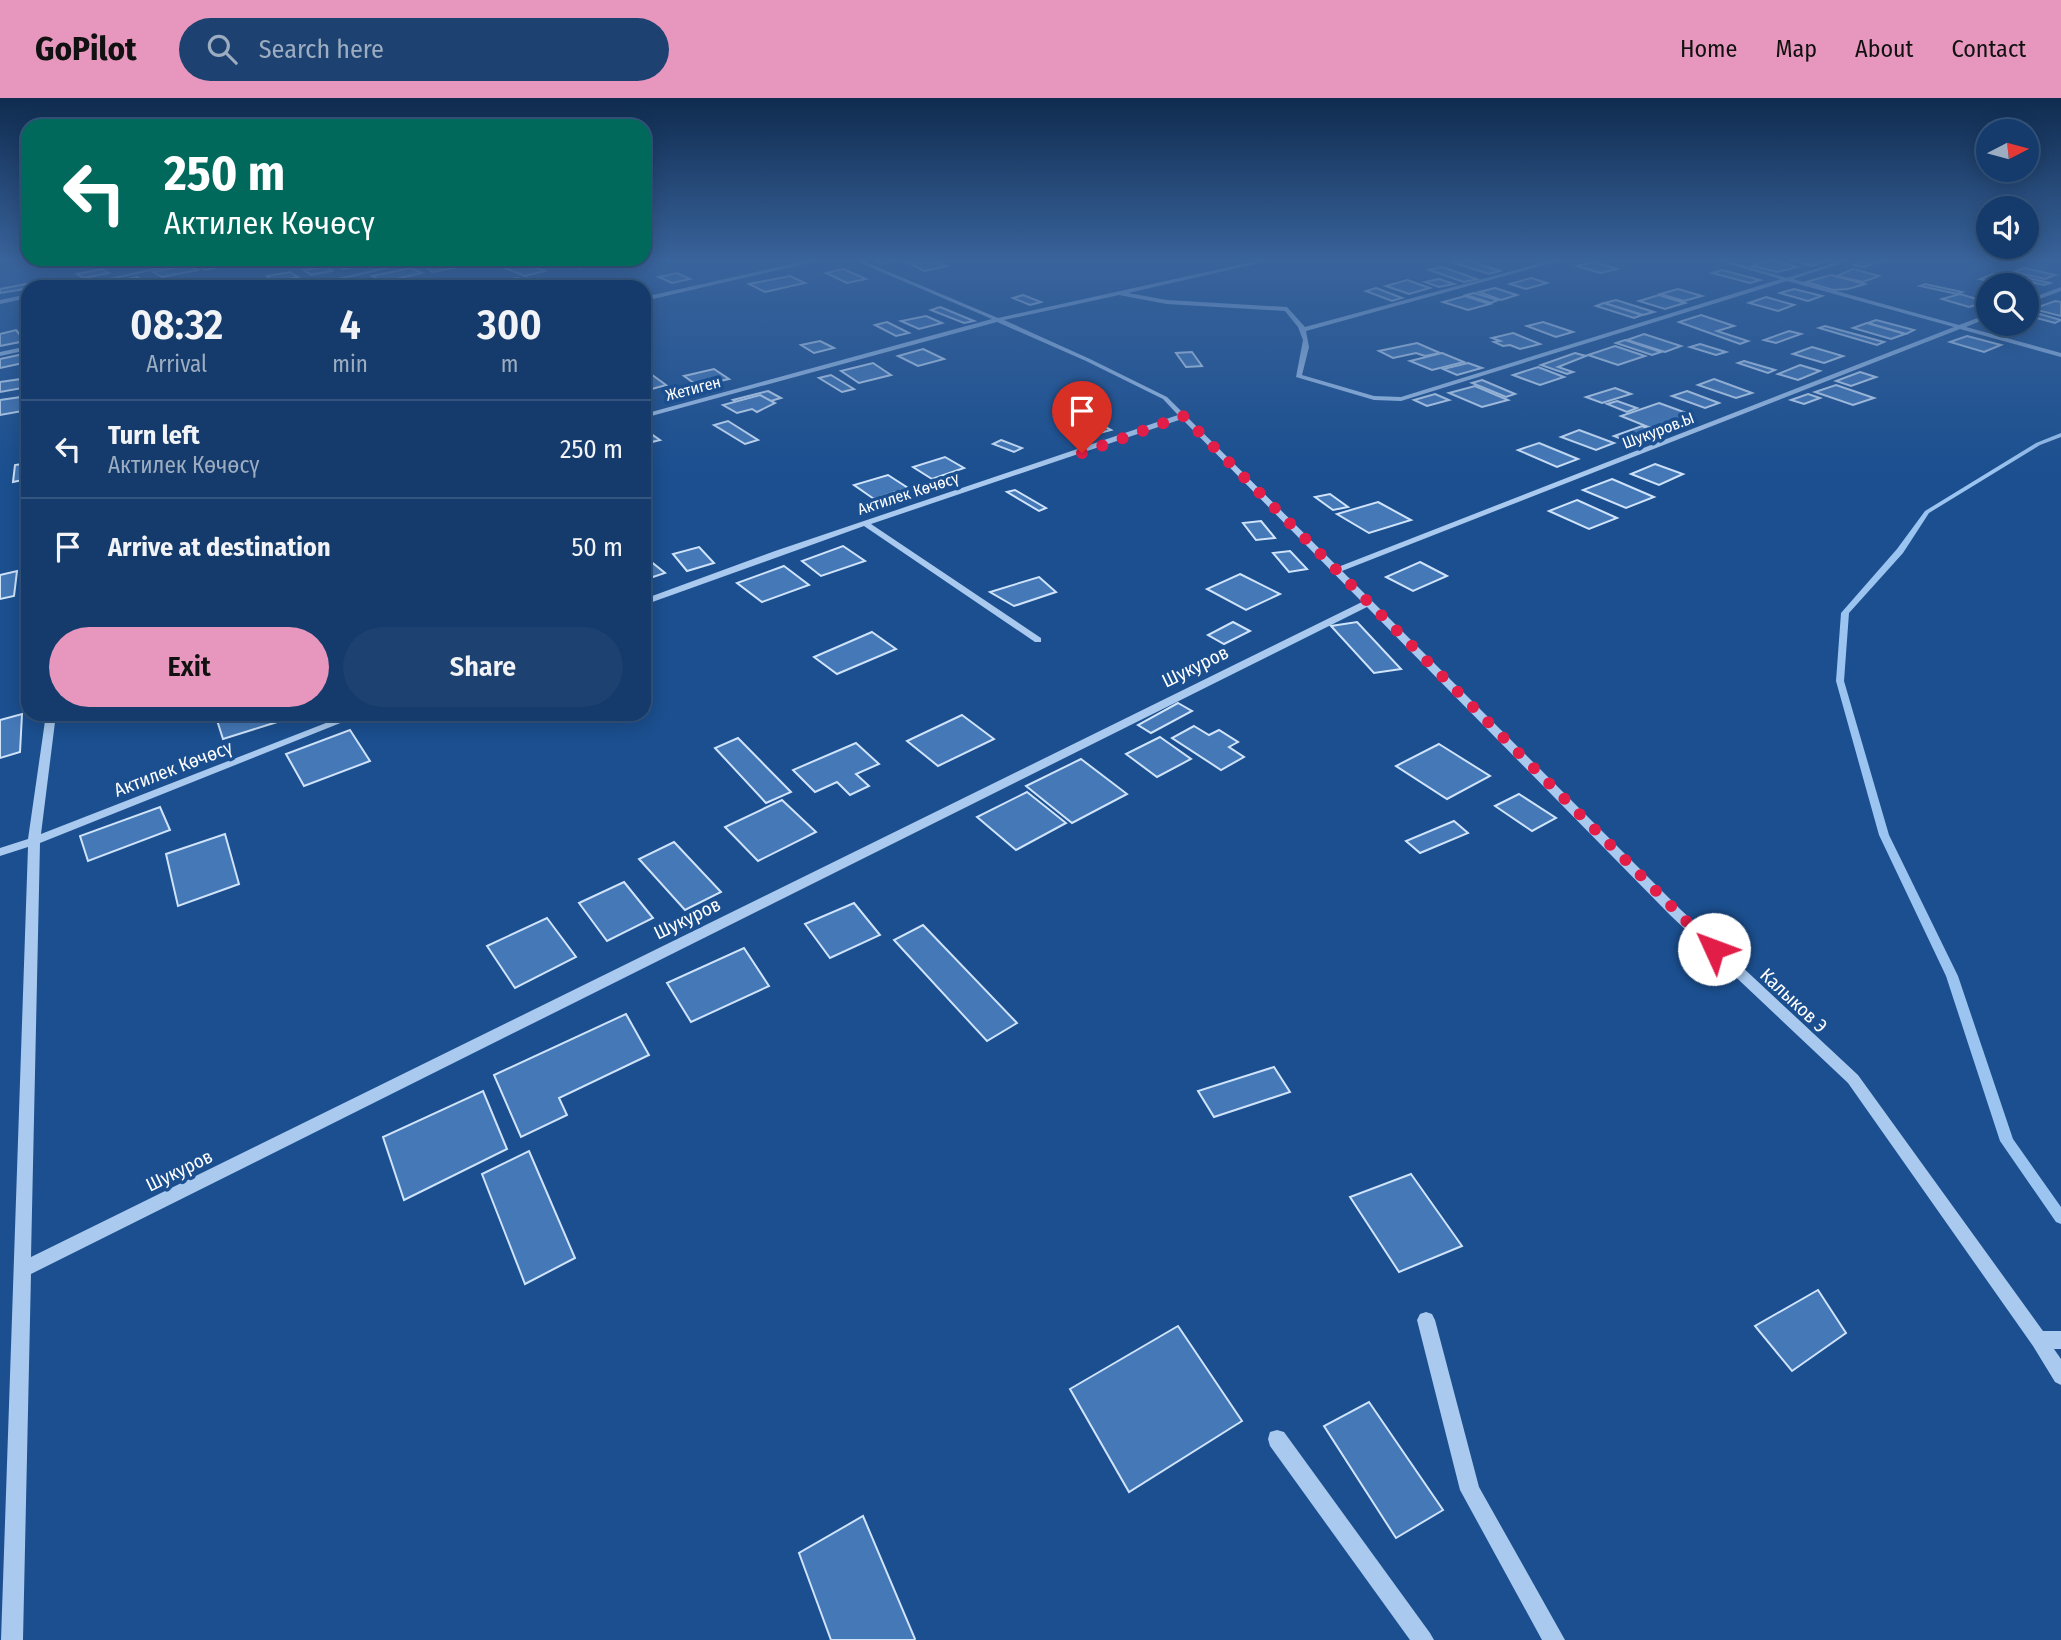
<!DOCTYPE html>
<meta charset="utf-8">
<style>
:root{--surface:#143b6b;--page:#1d4271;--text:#f1f3f6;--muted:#9dadc1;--line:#33557e;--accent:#e797bd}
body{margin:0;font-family:"Fira Sans Condensed",sans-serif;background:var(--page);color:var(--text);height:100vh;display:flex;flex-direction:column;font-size:26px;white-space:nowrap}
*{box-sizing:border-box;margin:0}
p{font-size:23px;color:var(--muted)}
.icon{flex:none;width:38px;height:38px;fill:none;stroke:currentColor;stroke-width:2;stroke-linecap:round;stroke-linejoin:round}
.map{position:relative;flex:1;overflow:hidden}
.drawer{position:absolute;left:21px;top:182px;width:630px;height:441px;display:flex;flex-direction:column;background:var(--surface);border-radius:21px;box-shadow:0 4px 18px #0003,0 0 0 2px var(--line)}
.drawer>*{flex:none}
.guide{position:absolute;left:21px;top:21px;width:630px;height:147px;border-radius:21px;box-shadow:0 4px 18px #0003,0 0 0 2px var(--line);background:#00695c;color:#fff;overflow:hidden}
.needle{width:46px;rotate:84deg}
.fabs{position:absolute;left:1976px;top:21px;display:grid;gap:14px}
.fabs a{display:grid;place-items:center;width:63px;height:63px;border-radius:50%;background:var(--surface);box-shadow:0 4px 18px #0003,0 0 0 2px var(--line);font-size:35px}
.pin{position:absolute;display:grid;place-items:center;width:60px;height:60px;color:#fff;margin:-72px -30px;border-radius:50% 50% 50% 0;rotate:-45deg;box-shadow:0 0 7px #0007}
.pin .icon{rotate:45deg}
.me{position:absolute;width:77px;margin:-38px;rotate:313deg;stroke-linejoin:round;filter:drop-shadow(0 0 5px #0008)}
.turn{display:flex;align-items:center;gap:24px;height:147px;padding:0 28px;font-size:32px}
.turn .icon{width:91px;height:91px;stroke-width:2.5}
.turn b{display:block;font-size:49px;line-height:60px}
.eta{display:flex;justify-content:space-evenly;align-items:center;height:119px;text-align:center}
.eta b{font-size:42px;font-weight:600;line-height:49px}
.cta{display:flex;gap:14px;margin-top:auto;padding:14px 28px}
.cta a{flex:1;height:80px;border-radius:42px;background:var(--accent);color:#111;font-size:28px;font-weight:600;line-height:80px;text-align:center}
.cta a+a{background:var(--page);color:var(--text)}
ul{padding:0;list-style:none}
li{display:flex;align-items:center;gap:21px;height:98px;padding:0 28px;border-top:2px solid var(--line)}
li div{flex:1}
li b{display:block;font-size:26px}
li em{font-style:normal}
header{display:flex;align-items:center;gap:42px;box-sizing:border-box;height:98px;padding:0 35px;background:var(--accent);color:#111}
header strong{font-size:33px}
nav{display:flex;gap:38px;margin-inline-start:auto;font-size:24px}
.search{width:490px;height:63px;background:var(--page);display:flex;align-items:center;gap:18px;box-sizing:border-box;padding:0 24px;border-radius:38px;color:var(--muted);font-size:26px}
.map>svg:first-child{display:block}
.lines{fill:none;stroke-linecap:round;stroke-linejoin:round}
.stream{fill:#9cc4f0;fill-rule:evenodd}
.building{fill:#4478b7;stroke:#cfe3fa;stroke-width:2}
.minor{fill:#a9c9ee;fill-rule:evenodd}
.route{stroke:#e11d48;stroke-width:12;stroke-dasharray:0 21.6}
.labels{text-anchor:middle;stroke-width:7;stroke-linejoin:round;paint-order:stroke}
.far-street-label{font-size:16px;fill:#fff;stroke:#1b4f8f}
.street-label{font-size:19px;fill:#fff;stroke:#1b4f8f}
</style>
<header>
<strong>GoPilot</strong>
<div class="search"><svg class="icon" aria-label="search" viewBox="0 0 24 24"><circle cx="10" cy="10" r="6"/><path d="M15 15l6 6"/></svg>Search here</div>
<nav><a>Home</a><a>Map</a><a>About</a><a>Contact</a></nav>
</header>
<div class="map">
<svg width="2061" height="1542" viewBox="0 0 2061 1542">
<rect width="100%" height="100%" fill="#1b4f8f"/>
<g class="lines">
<path class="stream" d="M2061 335V339L2040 347 1929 415 1903 455 1849 515 1844 583 1889 737 1958 878 2013 1041 2061 1109V1126L2056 1124 2000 1043 1946 878 1879 737 1836 583 1841 515 1897 451 1925 413 2036 345Z"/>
</g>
<g class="building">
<path d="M885 160H930L947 168 924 173 902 161 880 165 875 162Z"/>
<path d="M1783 160H1824L1829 162 1812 168Z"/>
<path d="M1874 160 1887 162 1863 169 1853 167Z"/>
<path d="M494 161H515L545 173 525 178 487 163Z"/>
<path d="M596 161 616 162 580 170 572 166Z"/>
<path d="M214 162 224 168 205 172 195 166Z"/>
<path d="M354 162 361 167 343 171 336 166Z"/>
<path d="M1466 162 1500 173 1489 176 1455 165Z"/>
<path d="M1772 162 1797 169 1777 174 1752 168Z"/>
<path d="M1594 164 1617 171 1600 175 1577 168Z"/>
<path d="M446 165 454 170 432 174 426 168Z"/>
<path d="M188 167 198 172 162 179 153 174Z"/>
<path d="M326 168 332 173 311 177 304 172Z"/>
<path d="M1442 169 1477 181 1464 184 1429 172Z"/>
<path d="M411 170 422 175 383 184 372 178Z"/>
<path d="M2024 170 2055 177 2045 181 2014 174Z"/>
<path d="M102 171 109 175 84 180 77 176Z"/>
<path d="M843 171 866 181 847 185 826 175Z"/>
<path d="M1853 171 1879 178 1863 184 1837 178Z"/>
<path d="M1722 172 1760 182 1750 185 1712 175Z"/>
<path d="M290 174 298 179 274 184 267 178Z"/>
<path d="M677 175 690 181 672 185 659 179Z"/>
<path d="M1993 176 2033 186 2005 187 1980 181Z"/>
<path d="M1831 177 1865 186 1848 191 1833 192 1806 184Z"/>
<path d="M2015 177 2050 185 2044 187 2009 179Z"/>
<path d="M790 178 805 185 765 194 749 186Z"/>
<path d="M137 179 145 183 124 188 116 183Z"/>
<path d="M516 180 528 183 511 189 497 188Z"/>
<path d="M1531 180 1547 185 1526 191 1510 186Z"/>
<path d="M1439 181 1454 186 1439 189 1425 184Z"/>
<path d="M1407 182 1430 190 1409 196 1386 188Z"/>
<path d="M36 184 43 188 0 195V191Z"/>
<path d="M1925 186 1962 194 1957 196 1920 188Z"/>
<path d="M1376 190 1402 200 1392 203 1366 193Z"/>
<path d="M1495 190 1517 197 1501 202 1479 194Z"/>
<path d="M1678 191 1702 198 1684 203 1660 196Z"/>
<path d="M1794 191 1822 198 1808 203 1780 195Z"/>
<path d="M1474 195 1498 202 1491 205 1466 197Z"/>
<path d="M1960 196 1987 204 1969 209 1942 201Z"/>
<path d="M1023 197 1041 204 1030 207 1013 200Z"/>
<path d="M1659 197 1685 205 1665 211 1639 203Z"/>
<path d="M1465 198 1490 206 1468 212 1443 204Z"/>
<path d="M1766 199 1794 207 1778 213 1749 205Z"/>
<path d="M1616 202 1654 214 1643 217 1604 205Z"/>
<path d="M2055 203 2061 204V218L2033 211Z"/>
<path d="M1604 205 1642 217 1634 220 1596 208Z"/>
<path d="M940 209 974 223 964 225 931 212Z"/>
<path d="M2036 215 2061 222 2055 225 2029 218Z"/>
<path d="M1701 217 1734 228 1717 233 1748 243 1740 246 1679 224Z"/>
<path d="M926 218 942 225 919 231 901 223Z"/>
<path d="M1876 222 1914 232 1906 236 1868 225Z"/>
<path d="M887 224 909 235 896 238 875 227Z"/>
<path d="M1543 224 1573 234 1556 239 1527 228Z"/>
<path d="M1867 225 1905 236 1891 241 1853 230Z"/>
<path d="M1825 228 1884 244 1877 247 1819 230Z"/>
<path d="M16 232 25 243 0 248V236Z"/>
<path d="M1789 233 1801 236 1776 245 1764 242Z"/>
<path d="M1513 235 1540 246 1520 251 1510 247 1503 248 1494 244 1500 243 1492 240Z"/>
<path d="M1644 236 1681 248 1665 254 1627 242Z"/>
<path d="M1967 238 2001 247 1984 254 1950 244Z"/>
<path d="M1625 242 1661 254 1652 257 1616 245Z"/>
<path d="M820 243 834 250 814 255 801 247Z"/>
<path d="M1417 245 1440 255 1425 258 1416 255 1393 260 1379 253Z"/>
<path d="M1700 246 1726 254 1716 257 1690 249Z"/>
<path d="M1615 248 1645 258 1618 267 1588 257Z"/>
<path d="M1812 249 1843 258 1824 265 1793 256Z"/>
<path d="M923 251 944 261 918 268 898 258Z"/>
<path d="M1192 254 1202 268 1186 269 1176 255Z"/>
<path d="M28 255V264L0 270V261Z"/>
<path d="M1442 255 1464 264 1432 272 1410 263Z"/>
<path d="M1575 255 1586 258 1558 269 1573 274 1567 276 1541 267Z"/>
<path d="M1744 263 1775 272 1768 275 1738 265Z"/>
<path d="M873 265 891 277 859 285 841 273Z"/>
<path d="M1468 265 1482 270 1457 277 1443 271Z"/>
<path d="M1800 267 1820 273 1798 282 1778 276Z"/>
<path d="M1538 269 1564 279 1540 287 1513 277Z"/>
<path d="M644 271 666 287 652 291 644 285Z"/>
<path d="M714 271 729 281 698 288 684 278Z"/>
<path d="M1860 274 1876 279 1851 288 1836 283Z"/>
<path d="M831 277 854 291 842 294 819 280Z"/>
<path d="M28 280V289L0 294V284Z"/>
<path d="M1714 281 1752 295 1736 300 1698 287Z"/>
<path d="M1482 282 1515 296 1506 299 1472 285Z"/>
<path d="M1836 287 1874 300 1853 307 1815 294Z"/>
<path d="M1475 288 1508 302 1482 309 1449 295Z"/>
<path d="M1615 290 1631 296 1602 305 1586 299Z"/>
<path d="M768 293 781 300 746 310 733 302Z"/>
<path d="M1687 293 1719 305 1705 310 1672 298Z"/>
<path d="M1435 296 1449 302 1427 308 1414 302Z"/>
<path d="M1808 296 1820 300 1804 306 1791 302Z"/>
<path d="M760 297 775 305 757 314 752 311 737 315 723 307Z"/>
<path d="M28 298V312L0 317V302Z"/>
<path d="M1617 303 1637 310 1627 314 1607 306Z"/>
<path d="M1659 305 1692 317 1653 331 1621 318Z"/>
<path d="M728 323 758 342 745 346 714 327Z"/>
<path d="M1098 325 1111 332 1085 339 1072 332Z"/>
<path d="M1642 328 1657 334 1629 344 1614 338Z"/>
<path d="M644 331 660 342 644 346Z"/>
<path d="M1579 332 1614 345 1596 352 1561 339Z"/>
<path d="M1001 342 1022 350 1014 354 993 346Z"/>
<path d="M1539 345 1578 361 1557 369 1518 352Z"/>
<path d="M945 359 964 370 932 381 913 369Z"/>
<path d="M28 365V381L13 384 15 367Z"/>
<path d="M1655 366 1683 376 1659 387 1631 376Z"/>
<path d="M888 377 908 390 874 401 854 387Z"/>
<path d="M1612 381 1654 399 1626 410 1583 392Z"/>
<path d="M1015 392 1046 410 1039 413 1007 394Z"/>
<path d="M1330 396 1348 409 1333 412 1315 399Z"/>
<path d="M1577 402 1617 420 1589 431 1549 413Z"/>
<path d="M1378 404 1411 422 1369 435 1337 416Z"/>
<path d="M1261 423 1275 440 1256 442 1243 425Z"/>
<path d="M843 448 865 463 821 478 802 463Z"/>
<path d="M699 449 714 465 687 473 673 456Z"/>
<path d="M1290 453 1307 471 1289 474 1273 455Z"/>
<path d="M649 462 665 475 644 482V464Z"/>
<path d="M1420 464 1447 478 1413 493 1386 479Z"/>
<path d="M784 468 809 487 762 504 737 485Z"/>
<path d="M17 473 14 498 0 501V477Z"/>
<path d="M1240 476 1280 496 1246 512 1207 491Z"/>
<path d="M1039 479 1056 494 1014 508 990 494Z"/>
<path d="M1233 524 1250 533 1224 546 1208 537Z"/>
<path d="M1357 524 1401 571 1374 575 1331 528Z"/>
<path d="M872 534 896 551 837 576 814 559Z"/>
<path d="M1178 605 1192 613 1151 635 1138 627Z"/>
<path d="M22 616 20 654 0 660V622Z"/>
<path d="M215 616H274L277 624 223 641Z"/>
<path d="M962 617 994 641 938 668 907 643Z"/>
<path d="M1194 628 1209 637 1219 632 1238 644 1229 649 1244 659 1221 672 1172 640Z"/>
<path d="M350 632 370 663 304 688 286 656Z"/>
<path d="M1160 639 1191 661 1157 679 1126 656Z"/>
<path d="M738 640 791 694 766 705 715 650Z"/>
<path d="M856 645 879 666 856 676 869 688 850 697 837 684 815 694 793 672Z"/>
<path d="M1439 646 1490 678 1447 701 1396 668Z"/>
<path d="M1081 661 1127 696 1072 725 1026 688Z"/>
<path d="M1027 694 1066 725 1016 752 977 719Z"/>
<path d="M1519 696 1556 720 1532 733 1495 708Z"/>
<path d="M782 702 816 734 758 763 725 729Z"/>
<path d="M160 709 170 732 88 763 80 738Z"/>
<path d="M1454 723 1468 735 1420 755 1406 743Z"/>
<path d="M225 736 239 786 178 808 166 756Z"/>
<path d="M674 744 721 794 685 812 639 761Z"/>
<path d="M624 784 653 820 607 843 579 805Z"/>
<path d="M854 805 880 837 830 860 805 826Z"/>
<path d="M547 820 576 859 515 890 487 848Z"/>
<path d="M923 827 1017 925 987 943 894 842Z"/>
<path d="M744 850 769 888 691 924 667 885Z"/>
<path d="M626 916 649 957 559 1000 567 1017 521 1039 494 977Z"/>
<path d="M1274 969 1290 994 1214 1019 1198 993Z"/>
<path d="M483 993 507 1051 404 1102 383 1039Z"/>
<path d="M529 1053 575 1160 525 1186 482 1076Z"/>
<path d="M1411 1076 1462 1148 1399 1174 1350 1099Z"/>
<path d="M1818 1192 1846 1235 1792 1273 1755 1228Z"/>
<path d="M1178 1228 1242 1323 1129 1394 1070 1291Z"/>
<path d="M1369 1304 1443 1412 1396 1440 1324 1328Z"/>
<path d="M863 1418 915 1541 914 1542H831L799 1455Z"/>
</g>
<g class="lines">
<g class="minor">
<path d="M819 160H830L644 203V199Z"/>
<path d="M849 160H856L998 220 1270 160H1281L1128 195 1167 202 1287 209 1305 229 1560 160H1569L1306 233 1309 249 1302 277 1374 298 1401 299 1781 181 1708 160H1717L1787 180 1849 160H1858L1793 181 1959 227 1988 216V220L1966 229 2061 255V259L1960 231 1342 473 1680 811 1858 977 2043 1233H2061V1251H2054L2061 1261V1287L2055 1284 2033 1248 1848 985 1670 817 1367 509 31 1176 23 1542H1L28 749 0 758V750L28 741 46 616H56L41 736 349 616H363L40 745 31 1159 1362 504 1182 321 871 426 1041 540V544H1035L864 428 644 507V501L775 453 1178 317 1163 301 1086 263 997 224 644 320V316L992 221ZM1787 183 1954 229 1338 469 1167 299 1090 261 1004 222 1119 197 1167 206 1285 213 1298 229 1303 242 1296 279 1374 302 1401 303Z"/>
<path d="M195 161H205L79 189H68Z"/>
<path d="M420 161H430L309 189H298Z"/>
<path d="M2061 189V193L2026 206V202Z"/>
<path d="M28 196V200L0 206V202Z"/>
<path d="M28 248V252L0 258V254Z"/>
<path d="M1426 1214 1432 1216 1435 1222 1479 1389 1565 1542H1542L1460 1392 1417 1222 1420 1216Z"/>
<path d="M1277 1332 1284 1334 1430 1535 1434 1542H1410L1270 1348 1268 1341 1270 1334Z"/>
</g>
</g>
<linearGradient id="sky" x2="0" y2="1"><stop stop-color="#0f2b4f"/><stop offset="0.43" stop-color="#39639b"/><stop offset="1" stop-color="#39639b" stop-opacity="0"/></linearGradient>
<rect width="2061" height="376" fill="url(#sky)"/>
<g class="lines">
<path class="route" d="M1082 355 1183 318 1714 851"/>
</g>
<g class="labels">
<g class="far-street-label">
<text transform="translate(693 290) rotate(-15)" y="6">Жетиген</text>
<text transform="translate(1658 332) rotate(-21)" y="6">Шукуров.Ы</text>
<text transform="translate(908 395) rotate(-18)" y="6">Актилек Көчөсү</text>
</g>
<g class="street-label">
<text transform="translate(1195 568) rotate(-26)" y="7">Шукуров</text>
<text transform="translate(173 670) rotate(-21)" y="7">Актилек Көчөсү</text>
<text transform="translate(687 820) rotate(-26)" y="7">Шукуров</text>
<text transform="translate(1794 902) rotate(43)" y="7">Калыков Э</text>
<text transform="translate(179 1072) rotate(-26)" y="7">Шукуров</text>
</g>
</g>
</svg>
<div class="fabs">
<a><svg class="needle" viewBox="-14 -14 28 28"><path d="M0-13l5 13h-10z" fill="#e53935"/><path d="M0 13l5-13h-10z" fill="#9dadc1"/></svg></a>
<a><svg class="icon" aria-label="sound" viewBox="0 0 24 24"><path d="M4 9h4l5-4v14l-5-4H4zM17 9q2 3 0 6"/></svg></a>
<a><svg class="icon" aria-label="search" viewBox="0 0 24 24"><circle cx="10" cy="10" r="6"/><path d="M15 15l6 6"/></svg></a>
</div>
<div class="pin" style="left:1082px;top:355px;background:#d93025"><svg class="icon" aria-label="arrive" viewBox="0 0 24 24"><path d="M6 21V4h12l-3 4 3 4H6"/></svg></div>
<svg class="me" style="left:1714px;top:851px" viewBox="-20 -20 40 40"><circle r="19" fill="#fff"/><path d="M0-13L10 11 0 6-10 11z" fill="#e11d48"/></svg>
<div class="guide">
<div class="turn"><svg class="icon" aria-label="left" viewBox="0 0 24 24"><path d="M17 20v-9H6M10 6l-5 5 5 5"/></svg><div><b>250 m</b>Актилек Көчөсү</div></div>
</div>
<section class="drawer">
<div class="eta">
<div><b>08:32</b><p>Arrival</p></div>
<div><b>4</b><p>min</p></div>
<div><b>300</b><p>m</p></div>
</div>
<ul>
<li><svg class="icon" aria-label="left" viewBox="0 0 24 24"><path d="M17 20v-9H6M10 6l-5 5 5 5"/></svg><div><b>Turn left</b><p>Актилек Көчөсү</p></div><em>250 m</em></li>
<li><svg class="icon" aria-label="arrive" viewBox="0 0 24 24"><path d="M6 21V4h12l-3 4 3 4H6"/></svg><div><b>Arrive at destination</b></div><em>50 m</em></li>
</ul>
<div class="cta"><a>Exit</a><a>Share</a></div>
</section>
</div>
